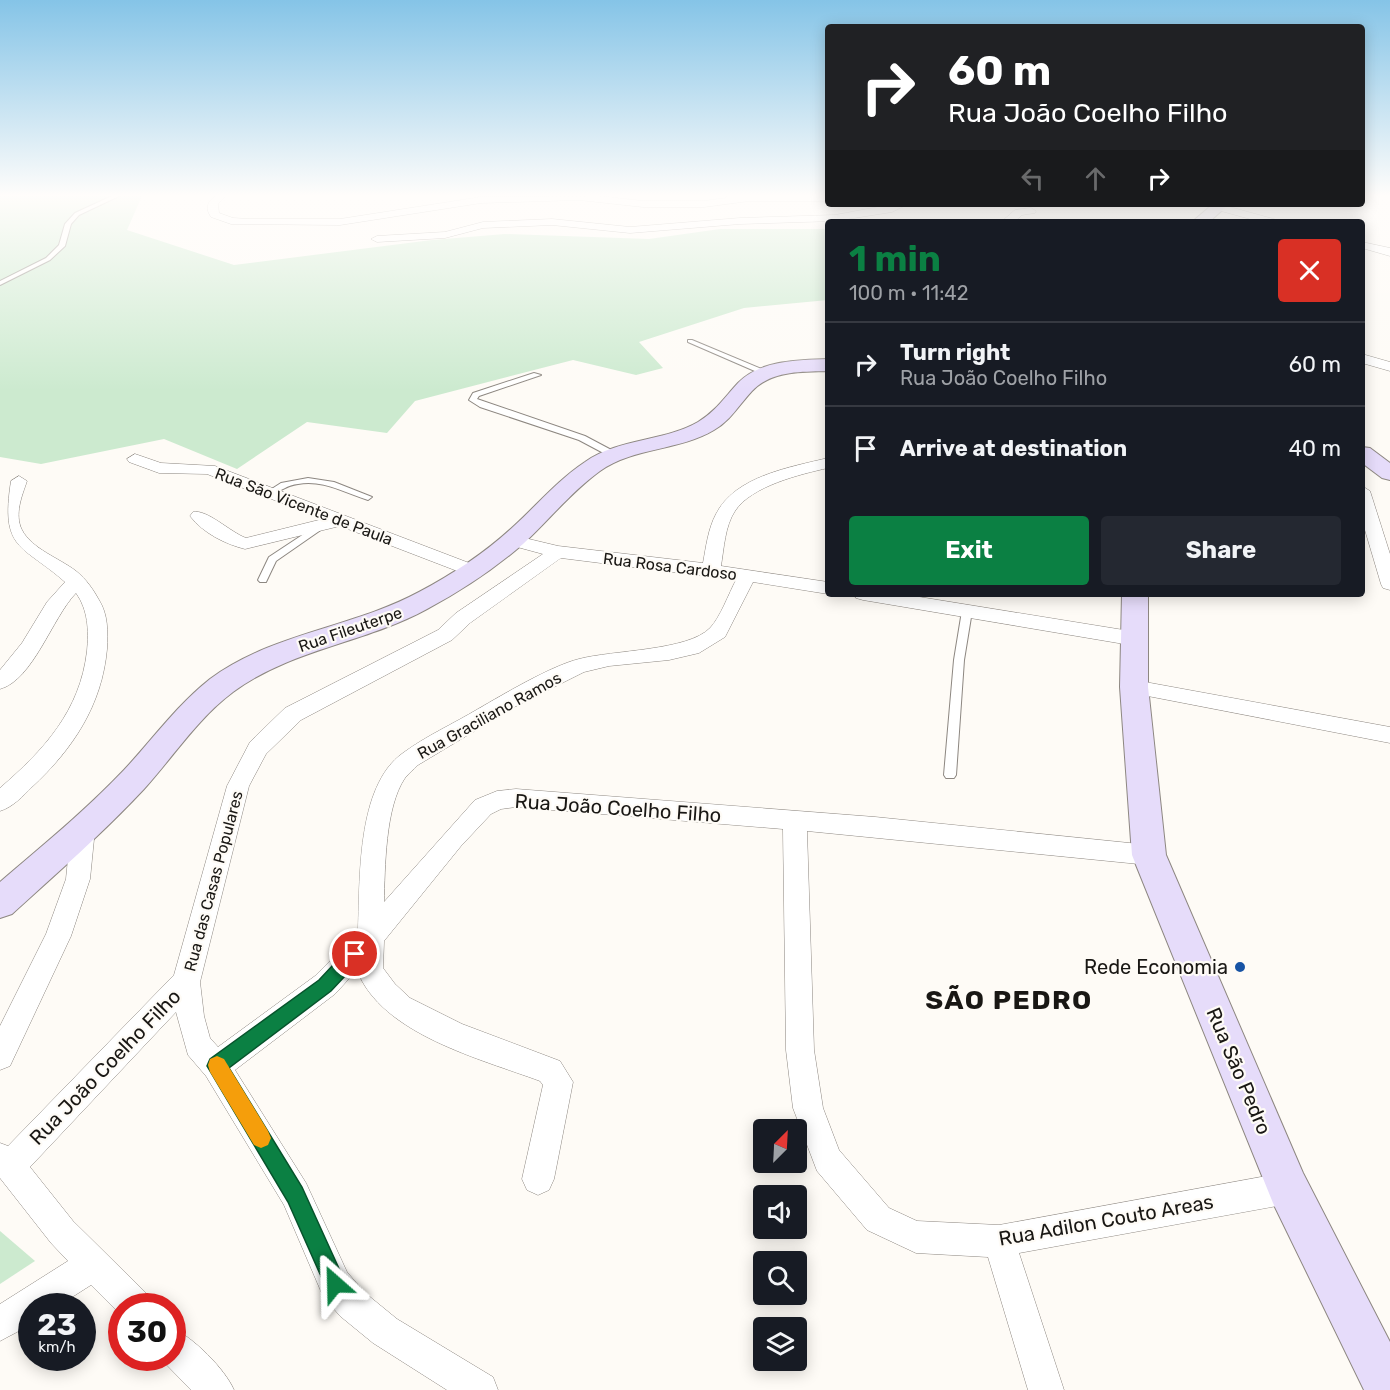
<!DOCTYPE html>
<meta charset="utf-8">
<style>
:root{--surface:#171b24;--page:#242831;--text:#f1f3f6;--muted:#9ea1a6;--line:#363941;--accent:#0b8043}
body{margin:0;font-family:Rubik,sans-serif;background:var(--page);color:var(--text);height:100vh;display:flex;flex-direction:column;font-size:22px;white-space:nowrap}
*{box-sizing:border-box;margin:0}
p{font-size:20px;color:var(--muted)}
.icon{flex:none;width:33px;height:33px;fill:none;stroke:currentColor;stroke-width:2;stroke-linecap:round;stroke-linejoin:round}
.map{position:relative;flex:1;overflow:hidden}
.panel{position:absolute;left:825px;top:219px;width:540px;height:378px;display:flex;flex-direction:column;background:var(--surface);border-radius:6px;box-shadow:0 3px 15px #0003}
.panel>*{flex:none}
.hud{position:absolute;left:825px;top:24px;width:540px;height:183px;border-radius:6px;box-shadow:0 3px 15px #0003;background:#202124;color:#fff;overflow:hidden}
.needle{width:39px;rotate:24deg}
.tools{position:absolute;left:753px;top:1119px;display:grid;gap:12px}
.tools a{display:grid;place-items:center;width:54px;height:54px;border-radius:6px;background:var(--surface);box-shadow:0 3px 15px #0003;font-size:30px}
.speed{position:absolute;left:18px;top:1293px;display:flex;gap:12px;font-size:30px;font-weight:700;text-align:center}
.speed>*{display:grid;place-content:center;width:78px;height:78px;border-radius:50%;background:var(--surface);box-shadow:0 3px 15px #0003;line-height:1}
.speed small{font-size:15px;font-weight:400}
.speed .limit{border:9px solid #d22;background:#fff;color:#111}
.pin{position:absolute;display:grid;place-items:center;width:51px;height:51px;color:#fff;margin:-26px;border:3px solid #fff;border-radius:50%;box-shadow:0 2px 6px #0007}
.me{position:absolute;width:66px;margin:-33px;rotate:335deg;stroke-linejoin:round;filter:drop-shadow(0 0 4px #0008)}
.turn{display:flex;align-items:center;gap:21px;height:126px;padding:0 24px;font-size:27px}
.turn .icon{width:78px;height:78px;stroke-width:2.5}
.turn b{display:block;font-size:42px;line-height:51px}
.lanes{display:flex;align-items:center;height:57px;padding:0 24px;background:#0003;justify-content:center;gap:30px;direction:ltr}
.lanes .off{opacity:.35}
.round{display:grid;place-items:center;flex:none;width:63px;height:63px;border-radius:6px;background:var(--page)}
.summary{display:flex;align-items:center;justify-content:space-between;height:102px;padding:0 24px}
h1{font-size:36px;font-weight:700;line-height:45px;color:var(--accent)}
.action{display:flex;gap:12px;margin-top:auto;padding:12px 24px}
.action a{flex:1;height:69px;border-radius:6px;background:var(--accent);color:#fff;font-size:24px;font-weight:700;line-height:69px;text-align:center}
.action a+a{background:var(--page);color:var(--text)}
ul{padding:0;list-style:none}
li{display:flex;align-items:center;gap:18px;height:84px;padding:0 24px;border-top:2px solid var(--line)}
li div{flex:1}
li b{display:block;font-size:22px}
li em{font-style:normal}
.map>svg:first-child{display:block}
.green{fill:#cceacf}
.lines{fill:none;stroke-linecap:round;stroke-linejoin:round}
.lane-casing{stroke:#8d8781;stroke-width:2}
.street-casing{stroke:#8d8781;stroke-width:1}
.secondary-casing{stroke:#8d8781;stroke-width:2}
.lane{fill:#fff;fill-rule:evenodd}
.street{fill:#fff;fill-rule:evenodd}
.secondary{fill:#e6dcfa;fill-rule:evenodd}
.route{fill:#0b8043;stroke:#07532c;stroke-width:1.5}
.slow{fill:#f59e0b}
.poi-dot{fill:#1753a4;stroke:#fefbf6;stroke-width:2}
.labels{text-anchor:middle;stroke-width:4.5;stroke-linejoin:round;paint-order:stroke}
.street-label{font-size:16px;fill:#191714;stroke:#fefbf6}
.near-street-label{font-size:20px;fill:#191714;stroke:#fefbf6}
.near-poi-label{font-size:20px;fill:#191714;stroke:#fefbf6;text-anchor:end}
.near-district-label{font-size:27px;font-weight:bold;letter-spacing:1.5px;fill:#191714;stroke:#fefbf6}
</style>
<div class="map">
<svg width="1390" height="1390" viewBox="0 0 1390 1390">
<rect width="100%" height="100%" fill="#fefbf6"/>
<g class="green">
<path d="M0 196H142L127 230 234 265 432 240 505 234 649 239 720 229H828V300L744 308 639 342 663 368 636 375 573 360 415 401 387 433 307 422 237 469 164 439 41 464 0 457Z"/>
<path d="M0 1231 35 1261 0 1284Z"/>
</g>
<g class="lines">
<defs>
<g id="lane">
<path d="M112 196H119L79 215 71 224 65 246 50 260 0 285V281L46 258 59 245 65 224 75 213Z"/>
<path d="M688 340H692L771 373 764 375 688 342Z"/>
<path d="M534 373 541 375 479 396 477 399 585 436 617 453V457H611L579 440 480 407 469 400 473 393Z"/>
<path d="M308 478 334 482 372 497 368 500C345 493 322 479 298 484 288 485 280 491 271 495L267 492 281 483Z"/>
<path d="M322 522 326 525 325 527 276 561 266 582H260L258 580 269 557Z"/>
<path d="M967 608 972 611 964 660 956 775 954 778H946L944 775 954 660 962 611Z"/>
</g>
<g id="street">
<path d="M215 196H226L218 204 219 213 233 218 249 219H340L481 197 599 196 643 201H704L726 198 727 196H828V201H749L704 207H643L579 200 481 203 340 225 231 224 211 217C205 208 207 203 215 196Z"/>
<path d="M894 204H908L892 212 835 221 740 224 630 233 552 225 483 228 445 238 377 242 371 239 377 236 445 232 483 222 552 219 630 227 740 218 835 215Z"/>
<path d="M1219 204 1277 220 1279 222H1261L1214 209V205Z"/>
<path d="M1031 208 1036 211 1035 213 1022 215 1014 222H1001L1015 210Z"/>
<path d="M1362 242 1390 248V256L1362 248Z"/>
<path d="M1362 354 1390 362V371L1362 363Z"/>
<path d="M135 454 161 463 215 466 477 566 480 570 477 574H465L340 526 245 549C225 544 203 533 190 516L193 512C207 509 230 532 246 538L323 519 207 474 159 473 129 462 127 459Z"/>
<path d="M828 458V468C801 474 751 486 735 511 725 526 724 548 721 566L828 582V594L753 582 725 637 699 653 669 660 609 666 584 672 518 705 418 765C414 769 408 774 405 778 385 807 385 869 384 902L475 800 497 791 516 789 875 817 1149 845 1158 848 1161 855 1158 862 1149 865 807 831 814 1050 823 1108 839 1150 889 1208 917 1221 999 1225 1288 1172 1299 1177 1304 1188 1299 1199 1288 1204 1019 1253 1064 1390H1028L988 1257 916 1253 867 1230 817 1171 793 1108 786 1050 783 829 516 807 501 809 491 814 461 846 384 941 383 968 395 984 410 998 462 1024 560 1061 573 1082 554 1179 549 1190 538 1195 527 1190 522 1179 543 1085 540 1081C481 1059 381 1034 357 970L335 994 235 1070 306 1183 347 1272 364 1292 397 1319 493 1377 498 1390H447L373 1343 340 1316 323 1296 284 1205 206 1076 188 1055 176 1012 30 1167 73 1221 147 1294 152 1306H122V1316L91 1285 58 1306H32V1324L0 1341V1304L68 1261 51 1243 0 1178V1143L8 1146 174 975 227 786 250 742 285 708 438 630 456 613 543 554 506 544 503 540 506 536 512 535 558 546 703 563C706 547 708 529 716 514 735 476 791 467 828 458ZM561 558 736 580C729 593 720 618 710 628 688 651 613 650 579 659 551 666 504 694 478 709 453 724 426 736 403 753 356 786 360 881 358 933L315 976 218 1047 210 1038 204 1016 200 982 249 786 266 754 301 720 452 640 470 623Z"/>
<path d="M19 476 27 481C22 496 14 514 22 530 32 549 59 558 76 571 86 579 93 589 99 600 108 614 108 632 107 649 102 705 73 749 32 787 23 796 13 807 0 811V788C44 750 80 711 87 651 89 630 88 610 76 593 52 618 33 680 0 689V670L22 643 47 602 65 582C22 544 0 551 11 481Z"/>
<path d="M1362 486 1370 491 1390 554V590L1383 588 1381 584 1362 520Z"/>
<path d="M854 594H901L1136 632 1143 634 1146 639 1143 644 1136 646 863 600 856 598Z"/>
<path d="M1134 680 1390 727V743L1127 692 1124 687 1127 682Z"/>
<path d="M83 819 91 822 95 829 90 879 71 936 10 1066 0 1070V1026L46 934 66 879 71 829 75 822Z"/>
<path d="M172 1328C193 1337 225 1369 234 1390H191L160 1358H172Z"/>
</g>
<g id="secondary">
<path d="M1213 204H1229L1209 222H1192Z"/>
<path d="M828 359V371C802 372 772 370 752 391 739 405 730 421 714 430 679 451 634 447 600 471 571 492 549 520 523 544 494 569 461 591 427 609 365 643 291 649 233 692 198 718 173 757 144 789 103 833 57 873 12 914L0 918V882C42 846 85 811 124 770 152 740 177 705 210 679 272 633 352 628 419 592 453 574 486 552 514 526 537 505 558 480 585 462 619 438 663 442 698 422 715 412 725 397 738 383 760 360 798 360 828 359Z"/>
<path d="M1362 447 1370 448 1390 463V480L1382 478 1362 463Z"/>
<path d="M1122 594H1148V687L1166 855 1303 1173 1390 1342V1390H1364L1273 1203 1132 855 1120 687Z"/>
</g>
</defs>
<use href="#lane" class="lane-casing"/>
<use href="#street" class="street-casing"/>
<use href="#secondary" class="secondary-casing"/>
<use href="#lane" class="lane"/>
<use href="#street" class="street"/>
<use href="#secondary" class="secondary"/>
</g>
<linearGradient id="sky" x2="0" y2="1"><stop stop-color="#85c4e7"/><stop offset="0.5" stop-color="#fffdfb"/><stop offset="1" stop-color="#fffdfb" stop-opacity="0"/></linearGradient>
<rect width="1390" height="391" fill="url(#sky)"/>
<path class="route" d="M355 946 361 948 364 954 361 959 331 991 229 1068 302 1187 346 1284 343 1292 335 1295 328 1292 288 1202 207 1066 210 1059 319 980 349 948Z"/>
<path class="slow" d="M217 1056 224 1059 268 1131 271 1138 268 1145 261 1148 254 1145 210 1072 208 1065 210 1059Z"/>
<circle class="poi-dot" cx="1240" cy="967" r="6"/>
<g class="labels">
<g class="street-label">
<text transform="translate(304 506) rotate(21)" y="6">Rua São Vicente de Paula</text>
<text transform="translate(670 566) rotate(7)" y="6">Rua Rosa Cardoso</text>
<text transform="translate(350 629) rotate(-19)" y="6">Rua Fileuterpe</text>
<text transform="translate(489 715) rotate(-29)" y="6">Rua Graciliano Ramos</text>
<text transform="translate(213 881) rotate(-75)" y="6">Rua das Casas Populares</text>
</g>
<g class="near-street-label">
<text transform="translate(618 808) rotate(4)" y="7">Rua João Coelho Filho</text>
<text transform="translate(105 1067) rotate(-46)" y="7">Rua João Coelho Filho</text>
<text transform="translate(1239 1071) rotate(67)" y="7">Rua São Pedro</text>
<text transform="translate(1106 1220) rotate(-10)" y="7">Rua Adilon Couto Areas</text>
</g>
<g class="near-poi-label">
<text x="1228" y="974">Rede Economia</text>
</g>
<g class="near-district-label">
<text x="1009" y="1009">SÃO PEDRO</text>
</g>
</g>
</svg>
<div class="tools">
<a><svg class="needle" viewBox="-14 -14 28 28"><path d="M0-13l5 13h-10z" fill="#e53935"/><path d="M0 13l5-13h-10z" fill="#9ea1a6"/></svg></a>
<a><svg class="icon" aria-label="sound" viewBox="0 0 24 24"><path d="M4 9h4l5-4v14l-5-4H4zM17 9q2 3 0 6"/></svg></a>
<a><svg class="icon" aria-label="search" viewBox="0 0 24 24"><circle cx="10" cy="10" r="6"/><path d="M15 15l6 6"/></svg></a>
<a><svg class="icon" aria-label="layers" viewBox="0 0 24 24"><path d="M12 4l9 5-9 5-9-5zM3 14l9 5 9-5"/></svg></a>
</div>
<div class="speed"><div>23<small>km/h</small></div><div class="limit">30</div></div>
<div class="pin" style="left:355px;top:954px;background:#d93025"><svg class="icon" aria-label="arrive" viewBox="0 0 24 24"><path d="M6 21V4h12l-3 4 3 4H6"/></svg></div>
<svg class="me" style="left:335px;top:1284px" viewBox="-20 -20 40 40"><path d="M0-17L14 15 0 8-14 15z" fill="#0b8043" stroke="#fff" stroke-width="4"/></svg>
<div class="hud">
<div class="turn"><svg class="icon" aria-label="right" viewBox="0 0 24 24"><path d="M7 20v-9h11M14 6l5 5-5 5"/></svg><div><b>60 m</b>Rua João Coelho Filho</div></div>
<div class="lanes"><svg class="icon off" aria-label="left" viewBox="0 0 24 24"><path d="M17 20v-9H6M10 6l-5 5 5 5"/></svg><svg class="icon off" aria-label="ahead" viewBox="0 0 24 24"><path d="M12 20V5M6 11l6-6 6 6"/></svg><svg class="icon" aria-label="right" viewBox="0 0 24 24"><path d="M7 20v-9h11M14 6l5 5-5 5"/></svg></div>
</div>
<section class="panel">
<div class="summary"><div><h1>1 min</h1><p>100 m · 11:42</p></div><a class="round" style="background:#d93025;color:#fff"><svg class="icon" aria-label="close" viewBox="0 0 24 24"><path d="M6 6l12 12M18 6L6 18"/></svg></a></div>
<ul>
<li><svg class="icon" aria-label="right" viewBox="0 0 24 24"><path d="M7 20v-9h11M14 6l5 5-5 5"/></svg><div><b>Turn right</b><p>Rua João Coelho Filho</p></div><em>60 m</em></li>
<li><svg class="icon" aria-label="arrive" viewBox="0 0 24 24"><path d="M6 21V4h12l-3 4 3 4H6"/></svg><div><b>Arrive at destination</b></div><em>40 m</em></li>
</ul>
<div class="action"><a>Exit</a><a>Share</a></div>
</section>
</div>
